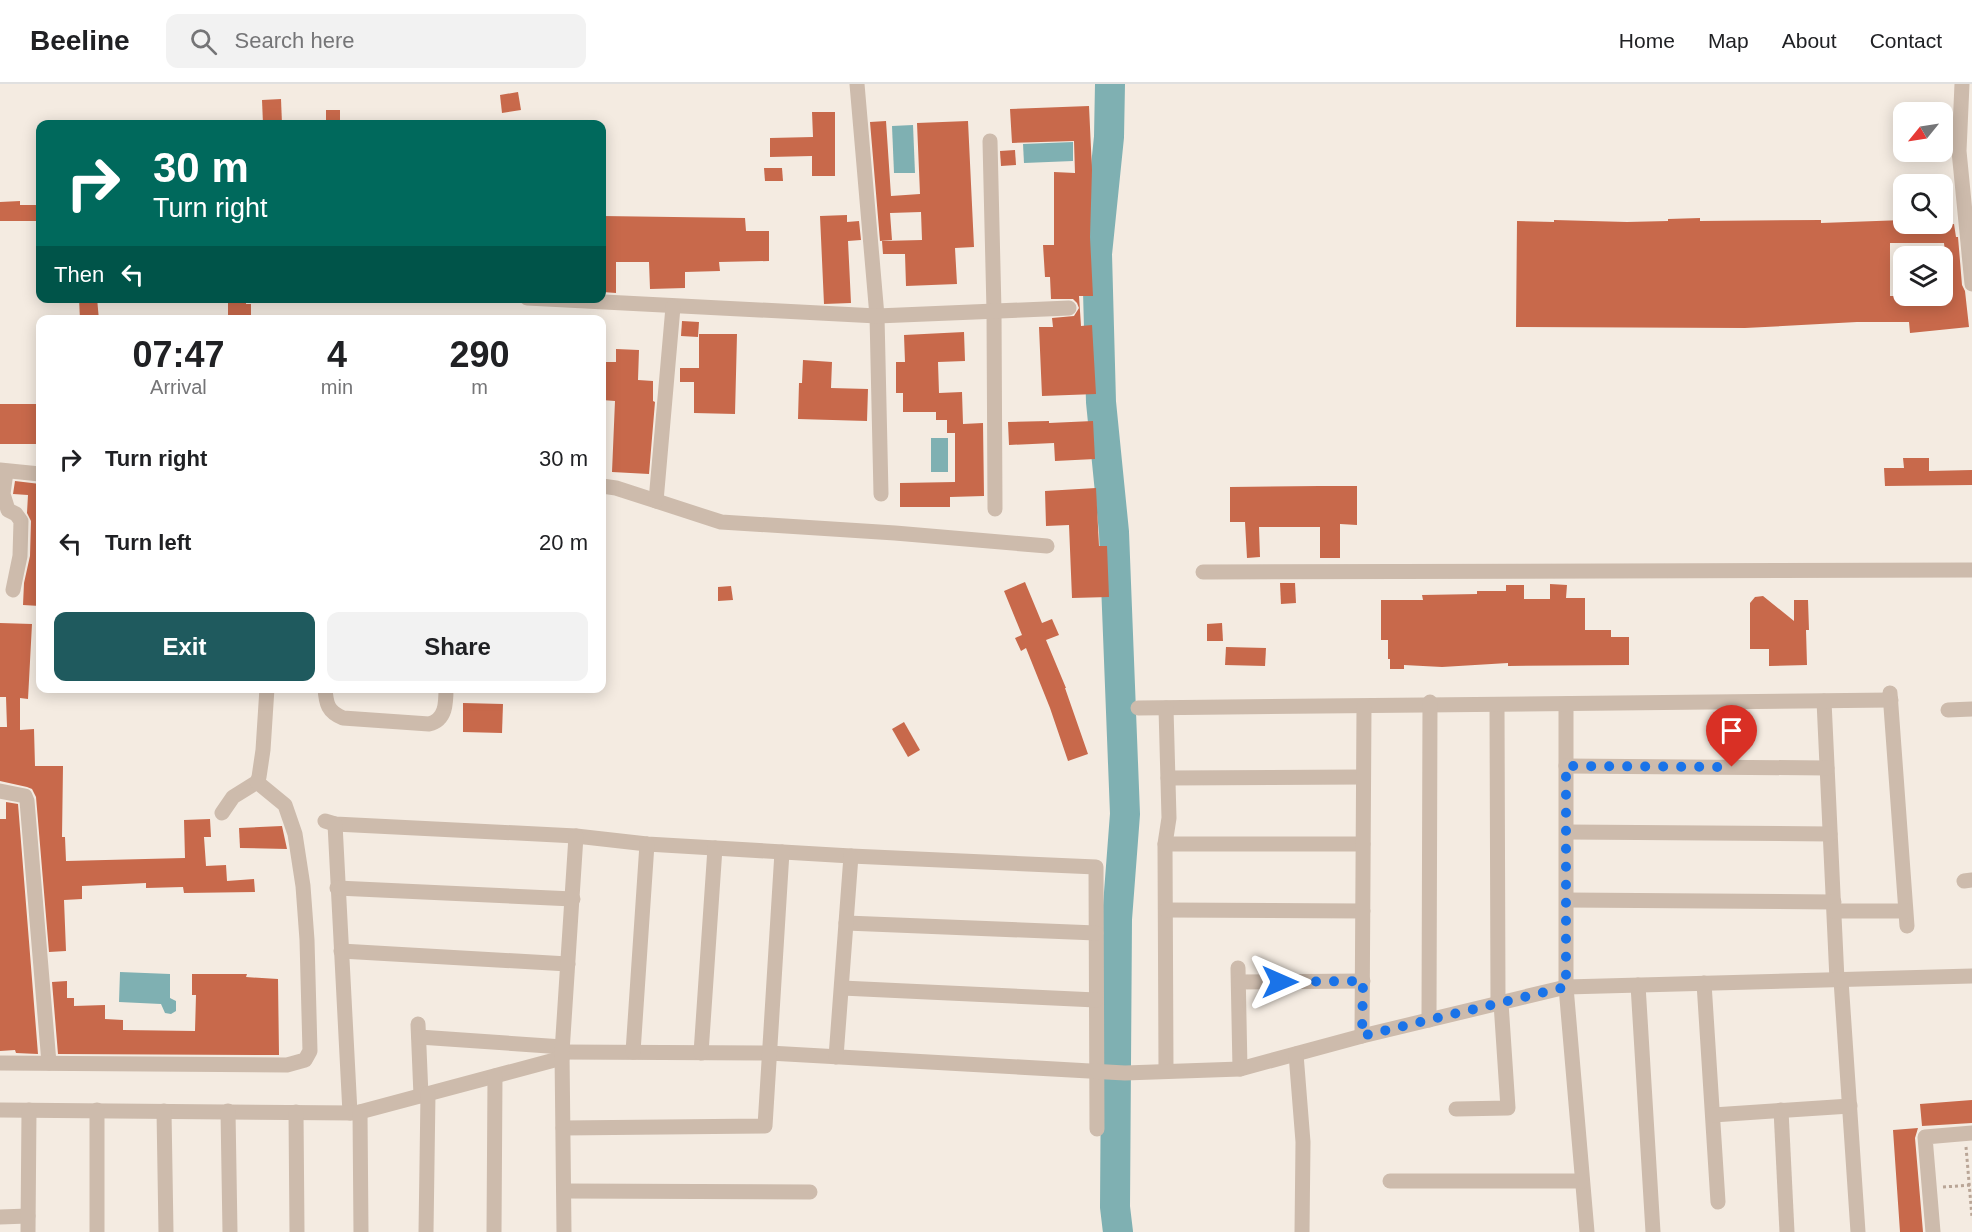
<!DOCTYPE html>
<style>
:root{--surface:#fff;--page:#f2f2f2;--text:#202124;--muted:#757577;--line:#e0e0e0;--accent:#1f5a5e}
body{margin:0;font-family:Arial,sans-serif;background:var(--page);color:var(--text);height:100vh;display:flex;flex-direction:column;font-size:22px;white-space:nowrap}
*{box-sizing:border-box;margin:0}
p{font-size:20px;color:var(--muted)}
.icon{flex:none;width:33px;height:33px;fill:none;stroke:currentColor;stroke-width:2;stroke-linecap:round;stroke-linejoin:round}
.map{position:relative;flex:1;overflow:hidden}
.side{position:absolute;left:36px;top:231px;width:570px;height:378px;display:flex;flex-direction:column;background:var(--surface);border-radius:12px;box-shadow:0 3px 15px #0003}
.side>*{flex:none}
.top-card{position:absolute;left:36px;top:36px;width:570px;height:183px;border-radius:12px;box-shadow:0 3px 15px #0003;background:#00695c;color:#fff;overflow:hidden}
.needle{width:39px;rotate:240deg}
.controls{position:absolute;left:1893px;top:18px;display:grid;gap:12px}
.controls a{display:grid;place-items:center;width:60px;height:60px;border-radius:12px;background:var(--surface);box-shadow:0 3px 15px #0003;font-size:30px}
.pin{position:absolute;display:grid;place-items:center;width:51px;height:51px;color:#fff;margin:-62px -26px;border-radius:50% 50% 50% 0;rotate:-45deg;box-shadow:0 0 6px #0007}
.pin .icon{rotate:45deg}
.me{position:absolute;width:66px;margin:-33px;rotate:90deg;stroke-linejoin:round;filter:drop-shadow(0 0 4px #0008)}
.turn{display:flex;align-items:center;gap:21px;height:126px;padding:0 18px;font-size:27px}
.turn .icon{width:78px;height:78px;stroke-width:2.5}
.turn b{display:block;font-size:42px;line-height:51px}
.then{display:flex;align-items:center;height:57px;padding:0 18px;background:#0003;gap:12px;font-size:22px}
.eta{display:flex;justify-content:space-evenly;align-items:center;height:102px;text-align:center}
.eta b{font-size:36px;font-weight:700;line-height:42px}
.primary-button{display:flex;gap:12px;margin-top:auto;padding:12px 18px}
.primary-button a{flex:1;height:69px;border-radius:12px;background:var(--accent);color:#fff;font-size:24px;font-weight:700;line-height:69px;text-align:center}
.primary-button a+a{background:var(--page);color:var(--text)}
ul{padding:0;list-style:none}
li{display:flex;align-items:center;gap:18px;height:84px;padding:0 18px}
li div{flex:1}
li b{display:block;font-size:22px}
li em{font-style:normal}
header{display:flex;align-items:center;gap:36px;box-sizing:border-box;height:84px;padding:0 30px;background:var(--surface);border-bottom:2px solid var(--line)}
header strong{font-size:28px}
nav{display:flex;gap:33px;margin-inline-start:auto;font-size:21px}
.search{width:420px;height:54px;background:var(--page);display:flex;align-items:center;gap:15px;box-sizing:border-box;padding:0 21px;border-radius:12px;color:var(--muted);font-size:22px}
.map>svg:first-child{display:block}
.water{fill:#7fb0b2}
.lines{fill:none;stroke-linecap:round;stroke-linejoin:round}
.river{stroke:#7fb0b2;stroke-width:30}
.building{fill:#c8694b;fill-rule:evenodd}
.path{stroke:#b9a596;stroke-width:3;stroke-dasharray:3 3;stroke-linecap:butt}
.minor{stroke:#cdbbac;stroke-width:15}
.route{stroke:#1a73e8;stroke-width:10;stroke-dasharray:0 18}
</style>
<header>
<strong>Beeline</strong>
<div class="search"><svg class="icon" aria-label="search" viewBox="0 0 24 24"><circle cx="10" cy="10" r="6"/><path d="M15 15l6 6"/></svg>Search here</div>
<nav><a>Home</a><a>Map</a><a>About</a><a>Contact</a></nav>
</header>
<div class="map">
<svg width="1972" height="1148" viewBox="0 0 1972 1148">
<rect width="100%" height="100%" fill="#f4ebe1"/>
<g class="water">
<path d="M913 41 915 89H894L892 42Z"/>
<path d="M1073 58V77L1024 79 1023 60Z"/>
<rect x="931" y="354" width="17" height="34"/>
<path d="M120 888 170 890V914L176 917V927L171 930 165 929 161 920 119 918Z"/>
</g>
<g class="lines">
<path class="river" d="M1110 0 1109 53 1097 170 1101 318 1114 448 1125 730 1117 835 1115 1123 1118 1148"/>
</g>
<g class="building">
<path d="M518 8 521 26 502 29 500 11Z"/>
<path d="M281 15 282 40H263L262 16Z"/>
<path d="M1089 22 1092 86 1090 153 1093 212H1079L1081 242 1092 241 1096 310 1042 312 1039 243H1053L1052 234 1074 232 1079 224 1077 219 1073 215H1051L1050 193H1045L1043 161H1054V88L1075 89 1074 57 1012 59 1010 25Z"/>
<rect x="326" y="26" width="14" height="14"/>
<path d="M812 28H835V92H812V72L770 73V54L813 53Z"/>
<path d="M886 37 891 112 920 110 917 39 968 37 974 163 955 164 957 200 906 202 905 170H883L882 157 922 156 921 128 890 129 892 156 880 157 870 38Z"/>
<path d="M1015 66 1016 81 1001 82 1000 67Z"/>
<path d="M764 84H782L783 97H765Z"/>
<path d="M20 117V121H40V137H0V118Z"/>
<path d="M847 131V138L859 137 861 156 848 157 851 219 824 220 820 132Z"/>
<path d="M602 132 745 134 746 147H769V177L719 178 720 187 685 188V204L650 205 649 178H616V209L603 208Z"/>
<path d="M1700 134V137L1821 136V139L1904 136V140H1954L1956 153H1958L1962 201 1965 207 1969 243 1910 249 1909 238H1857L1745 244 1516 243 1517 137 1554 138V136L1627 138 1668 137V135ZM1890 159H1944L1947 189 1942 190V212H1890Z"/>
<path d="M79 214H97L99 236H80Z"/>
<path d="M228 214H246V220H251V236H228Z"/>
<path d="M682 237 699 238 698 253 681 252Z"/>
<path d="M964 248 965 277 938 278 939 309 962 308 963 340 983 339 984 412 950 413V423H900V399L955 398V349H947V336H936V328H903V309H896V278H905L904 251Z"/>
<path d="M699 250H737L735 330 694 329V298H680V284H699Z"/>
<path d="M616 265 639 266 638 296 653 297V317L655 318 649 390 612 388 615 317 602 316V278H616Z"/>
<path d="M803 276 832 278 831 304 868 305 867 337 798 335 799 299H802Z"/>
<rect x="0" y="320" width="40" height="40"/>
<path d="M1049 337V339L1093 337 1095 375 1055 377 1054 359 1009 361 1008 338Z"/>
<path d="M1903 374H1929V387L1972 386V401L1885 402 1884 384H1904Z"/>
<path d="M15 397 40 400V522L23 521 24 499 30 472 31 437 27 429 28 411 13 410Z"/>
<path d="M1320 402H1357V441L1340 440V474H1320V443H1259L1260 473 1247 474 1245 438H1230V403Z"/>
<path d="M1096 404 1099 462H1107L1109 513 1072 514 1069 441 1046 442 1045 407Z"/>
<path d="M1025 498 1042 539 1052 535 1059 551 1046 556 1066 604H1065L1088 670 1068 677 1050 624 1026 564 1021 567 1015 554 1022 551 1004 507Z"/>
<path d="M1280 499H1295L1296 519 1281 520Z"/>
<path d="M1550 500 1567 501 1566 514H1585V546H1611V553H1629V581L1508 582V579L1442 583 1404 581V585H1390V575H1388V556H1381V516H1423L1422 511 1477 510V507H1506V501H1524V515H1550Z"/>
<path d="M731 502 733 516 718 517V503Z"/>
<path d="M1763 512 1794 537V516H1808L1809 546H1806L1807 581 1769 582V565H1750V519L1755 513Z"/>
<path d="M0 539 32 540 28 615 20 614V646L34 645 35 682H63L62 753H65L66 777 185 774 184 736 210 735 211 753H204L206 782 226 781 227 797 254 795 255 808 184 809 183 803 146 804V799L82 802V815L64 816 66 867 49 868 36 713 32 705 27 703 0 697V643H7L6 613H0Z"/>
<path d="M1222 539 1223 557H1207V540Z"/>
<path d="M1226 563 1266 564 1265 582 1225 581Z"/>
<path d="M463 619 503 620 502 649 463 648Z"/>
<path d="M904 638 920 666 908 673 892 645Z"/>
<path d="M6 718 18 720 38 970 16 969 15 966 0 967V735H6Z"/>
<path d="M282 742 287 765 240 764 239 744Z"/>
<path d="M192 890H247L246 893 278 895 279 971 58 970 52 898 67 897V914H74V922L105 921V935L123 936V946L195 947 196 911H192Z"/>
<path d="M1972 1016V1039L1922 1042 1920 1020Z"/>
<path d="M1918 1044 1915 1054 1923 1148H1900L1893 1046Z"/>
</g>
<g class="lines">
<g class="path">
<path d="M1966 1063 1972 1133"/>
<path d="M1943 1103 1972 1101"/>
</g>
<g class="minor">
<path d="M857 0 877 232 881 410"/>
<path d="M1962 0 1959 67 1972 200"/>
<path d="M990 57 994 227 995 425"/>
<path d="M527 214 877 232 1069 224"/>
<path d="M0 386 40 390"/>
<path d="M6 388 3 410 8 426 16 430 21 437 20 472 13 506"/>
<path d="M602 402 616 404 721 438 895 449 1047 462"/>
<path d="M656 417 673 223"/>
<path d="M1203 488 1972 486"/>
<path d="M325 604C326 620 328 628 343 634L429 640C446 636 446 619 446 604"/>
<path d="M1890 609 1907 842"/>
<path d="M1824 617 1837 896"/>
<path d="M1566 620V903L1587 1148"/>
<path d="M1497 621 1498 920"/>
<path d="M1138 624 1891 616"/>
<path d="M1166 624 1169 734 1165 760 1166 986"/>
<path d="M1948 626 1972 625"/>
<path d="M1566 682 1827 684"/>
<path d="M1168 694 1363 693"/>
<path d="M0 707 25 712 27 717 49 979"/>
<path d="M222 729 233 713 257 698 259 693 263 666 267 604"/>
<path d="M325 737 335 740 576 752 647 760 851 772 1096 783 1097 1045"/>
<path d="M335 740 350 1029"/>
<path d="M1567 748 1830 750"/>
<path d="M1165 760H1363"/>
<path d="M1964 797 1972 796"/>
<path d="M337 804 573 815"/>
<path d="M1567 816 1834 818"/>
<path d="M1166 826 1363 827"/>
<path d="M1835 827H1905"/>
<path d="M846 839 1096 849"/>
<path d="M341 867 568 880"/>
<path d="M1238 884 1240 985"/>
<path d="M1841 896 1858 1148"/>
<path d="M1239 898 1363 897"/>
<path d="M1704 899 1718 1118"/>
<path d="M1638 901 1653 1148"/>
<path d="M842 904 1096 916"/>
<path d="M1429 936 1430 618"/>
<path d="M418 940 421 1012"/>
<path d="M1362 952 1364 623"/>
<path d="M419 953 563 963"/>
<path d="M562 968 769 969 1125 989 1240 985 1362 952 1566 903 1972 892"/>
<path d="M633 968 647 760"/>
<path d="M701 969 715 764"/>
<path d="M1296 970 1303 1058 1302 1148"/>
<path d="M836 973 851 772"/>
<path d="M0 979 287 981 305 976 310 967 307 856 303 802 295 750 285 721 257 698"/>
<path d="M1456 1025 1508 1024 1501 919"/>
<path d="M0 1026 356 1029 562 974"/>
<path d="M1781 1026 1787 1148"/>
<path d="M164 1027 166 1148"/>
<path d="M228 1027 230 1148"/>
<path d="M296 1028 297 1148"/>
<path d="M360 1028 361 1148"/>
<path d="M1713 1031 1850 1022"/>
<path d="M563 1044 765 1042 782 768"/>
<path d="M1390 1097H1582"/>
<path d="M564 1107 810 1108"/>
<path d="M0 1133 28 1132"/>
<path d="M28 1148 29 1026"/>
<path d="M97 1148V1026"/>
<path d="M426 1148 428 1010"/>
<path d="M494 1148 495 992"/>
<path d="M564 1148 562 968 576 752"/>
<path d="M1933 1148 1925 1053 1972 1049"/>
</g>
</g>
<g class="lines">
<path class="route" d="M1280 898 1363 897 1362 952 1566 903V682L1732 683"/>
</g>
</svg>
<div class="controls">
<a><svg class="needle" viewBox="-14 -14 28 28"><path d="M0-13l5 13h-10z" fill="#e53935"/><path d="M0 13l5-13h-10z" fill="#757577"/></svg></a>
<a><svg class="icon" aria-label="search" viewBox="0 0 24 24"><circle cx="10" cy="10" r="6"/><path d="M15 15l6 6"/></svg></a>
<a><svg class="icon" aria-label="layers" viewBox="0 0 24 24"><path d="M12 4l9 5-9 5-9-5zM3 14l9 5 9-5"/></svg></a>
</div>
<div class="pin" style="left:1732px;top:683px;background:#d93025"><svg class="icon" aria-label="arrive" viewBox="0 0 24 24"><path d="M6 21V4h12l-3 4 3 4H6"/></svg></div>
<svg class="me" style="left:1280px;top:898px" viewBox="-20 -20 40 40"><path d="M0-17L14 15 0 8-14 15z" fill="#1a73e8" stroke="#fff" stroke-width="4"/></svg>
<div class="top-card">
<div class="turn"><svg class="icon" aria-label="right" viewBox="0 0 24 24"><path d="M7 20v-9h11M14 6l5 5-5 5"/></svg><div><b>30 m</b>Turn right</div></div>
<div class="then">Then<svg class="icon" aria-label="left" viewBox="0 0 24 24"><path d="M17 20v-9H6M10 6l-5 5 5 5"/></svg></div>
</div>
<section class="side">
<div class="eta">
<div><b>07:47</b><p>Arrival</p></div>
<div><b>4</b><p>min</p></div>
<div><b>290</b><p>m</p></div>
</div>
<ul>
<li><svg class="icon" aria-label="right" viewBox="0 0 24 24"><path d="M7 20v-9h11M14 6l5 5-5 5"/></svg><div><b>Turn right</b></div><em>30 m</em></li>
<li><svg class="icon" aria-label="left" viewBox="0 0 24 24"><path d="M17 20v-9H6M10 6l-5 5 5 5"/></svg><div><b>Turn left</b></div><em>20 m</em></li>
</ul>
<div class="primary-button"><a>Exit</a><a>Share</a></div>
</section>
</div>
